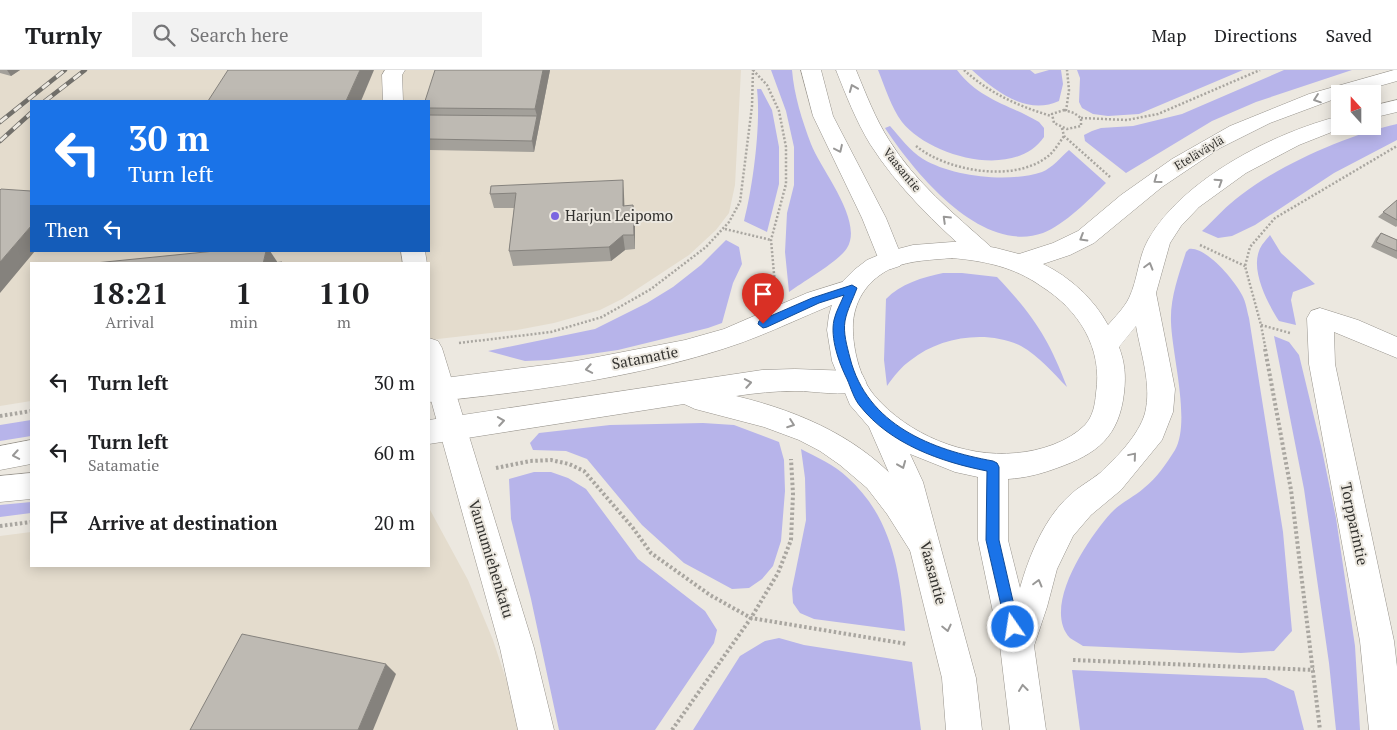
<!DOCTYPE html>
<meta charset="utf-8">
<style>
:root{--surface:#fff;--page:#f2f2f2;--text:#202124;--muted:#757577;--line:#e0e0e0}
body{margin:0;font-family:"PT Serif",serif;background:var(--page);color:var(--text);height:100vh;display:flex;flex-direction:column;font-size:19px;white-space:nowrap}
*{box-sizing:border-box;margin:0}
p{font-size:16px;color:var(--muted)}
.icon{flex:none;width:28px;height:28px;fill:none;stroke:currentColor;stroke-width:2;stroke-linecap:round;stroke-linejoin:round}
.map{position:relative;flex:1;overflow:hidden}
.panel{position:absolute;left:30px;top:192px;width:400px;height:305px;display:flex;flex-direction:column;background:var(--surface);border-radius:0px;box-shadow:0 2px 12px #0003}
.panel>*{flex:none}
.hud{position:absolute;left:30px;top:30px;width:400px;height:152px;border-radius:0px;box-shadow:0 2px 12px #0003;background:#1a73e8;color:#fff;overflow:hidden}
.needle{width:32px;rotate:339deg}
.tools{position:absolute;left:1331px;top:15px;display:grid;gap:10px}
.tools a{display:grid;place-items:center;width:50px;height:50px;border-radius:0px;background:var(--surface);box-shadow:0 2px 12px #0003;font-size:25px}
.pin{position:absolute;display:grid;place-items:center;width:42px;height:42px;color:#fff;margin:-51px -21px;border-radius:50% 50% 50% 0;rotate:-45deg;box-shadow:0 0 5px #0007}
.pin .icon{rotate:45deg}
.me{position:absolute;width:55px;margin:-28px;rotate:347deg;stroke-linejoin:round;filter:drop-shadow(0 0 4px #0008)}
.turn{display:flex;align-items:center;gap:18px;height:105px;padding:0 15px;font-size:22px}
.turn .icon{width:65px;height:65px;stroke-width:2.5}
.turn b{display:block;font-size:35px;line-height:42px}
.then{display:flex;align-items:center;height:48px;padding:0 15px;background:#0003;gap:10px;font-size:19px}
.eta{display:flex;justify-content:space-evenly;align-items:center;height:85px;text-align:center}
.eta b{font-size:30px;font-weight:700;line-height:35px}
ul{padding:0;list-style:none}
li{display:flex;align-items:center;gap:15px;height:70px;padding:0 15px}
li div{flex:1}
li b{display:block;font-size:19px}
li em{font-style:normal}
header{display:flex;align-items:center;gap:30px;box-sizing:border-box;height:70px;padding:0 25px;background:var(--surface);border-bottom:1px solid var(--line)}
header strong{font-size:24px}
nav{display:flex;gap:28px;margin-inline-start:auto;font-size:18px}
.search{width:350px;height:45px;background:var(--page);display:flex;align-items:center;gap:12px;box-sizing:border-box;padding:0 18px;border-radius:0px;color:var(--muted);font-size:19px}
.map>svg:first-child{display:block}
.built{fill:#e4dccd;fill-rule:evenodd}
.green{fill:#b7b4ea}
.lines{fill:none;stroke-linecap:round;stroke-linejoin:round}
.minor-casing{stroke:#97938c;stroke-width:1}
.major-casing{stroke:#97938c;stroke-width:1}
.highway-casing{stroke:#97938c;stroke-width:1}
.path-far1{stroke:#a9a6a0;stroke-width:2.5;stroke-dasharray:2 2;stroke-linecap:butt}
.path{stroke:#a9a6a0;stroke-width:4;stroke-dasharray:2.5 2.5;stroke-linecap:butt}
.minor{fill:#fff;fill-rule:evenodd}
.major{fill:#fff;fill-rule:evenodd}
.highway{fill:#fff;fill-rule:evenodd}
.rail-casing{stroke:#72706b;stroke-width:4.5}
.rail{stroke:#ece8e0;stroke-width:3;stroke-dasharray:9;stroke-linecap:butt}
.wall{fill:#a3a09a}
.shaded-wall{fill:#85827d}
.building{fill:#bebab3;stroke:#85827d}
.oneway{stroke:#999897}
.route{fill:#1a73e8;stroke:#114b97}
.poi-dot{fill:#7b66e1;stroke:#ece8e0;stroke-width:2}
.labels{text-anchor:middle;stroke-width:4;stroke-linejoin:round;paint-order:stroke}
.far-street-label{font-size:12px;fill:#33322f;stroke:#ece8e0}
.poi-label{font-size:15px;fill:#33322f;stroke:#ece8e0;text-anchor:start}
.street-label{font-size:15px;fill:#33322f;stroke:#ece8e0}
</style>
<header>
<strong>Turnly</strong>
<div class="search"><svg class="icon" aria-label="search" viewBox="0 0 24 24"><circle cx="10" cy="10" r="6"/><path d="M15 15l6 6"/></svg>Search here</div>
<nav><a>Map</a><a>Directions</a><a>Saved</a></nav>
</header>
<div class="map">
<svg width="1397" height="660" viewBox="0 0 1397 660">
<rect width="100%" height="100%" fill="#ece8e0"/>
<g class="built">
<path d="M0 0H741L735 115 729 143 716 160 689 185 622 229 600 240 554 253 517 260 429 270V194H31V331L0 336ZM31 31H429V181H31Z"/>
<path d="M429 438 468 510 493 570 514 633 518 660H0V466L31 462V496H429Z"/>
</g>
<g class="green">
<path d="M771 0H792C794 25 802 50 811 74 821 100 864 151 847 178 838 192 804 211 789 222L785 182 787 143 794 115V77L786 41Z"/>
<path d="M878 0H957C980 30 1008 34 1039 52L1044 58V67C1015 110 930 87 902 52 891 37 885 17 878 0Z"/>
<path d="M972 0H1030L1035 4 1049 0H1061L1063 14 1059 31C1027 46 995 21 972 0Z"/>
<path d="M1077 0H1243L1139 44 1108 46 1093 44 1082 38 1079 32 1080 8Z"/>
<path d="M1284 0H1352L1256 32 1212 51 1126 103 1085 71 1084 65 1092 61 1101 58 1133 56 1182 44Z"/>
<path d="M757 19H761L772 40 779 77V114L767 162 744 151C753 116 761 55 757 19Z"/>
<path d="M1397 54V70L1334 103 1255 155 1232 166 1218 168 1202 161C1215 149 1227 135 1241 125 1281 94 1348 65 1397 54Z"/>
<path d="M890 56C900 67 910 81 923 89 953 107 1009 113 1042 102 1052 98 1061 87 1069 80L1106 113C1090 129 1064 155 1043 163 981 185 914 102 885 58Z"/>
<path d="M1270 165 1281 183 1315 214 1293 222 1291 230 1296 255 1279 251C1268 234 1251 202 1259 181 1261 175 1266 170 1270 165Z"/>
<path d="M726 170 739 177 742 194 733 213 722 253 708 258 618 280 549 290 525 291 488 281 595 259 647 233 673 217 701 195Z"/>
<path d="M1189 179C1206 176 1235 211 1242 225 1246 232 1247 241 1249 248L1283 462 1292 561 1274 581 1241 583 1083 576C1079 573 1074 571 1070 568 1041 537 1089 467 1111 443 1120 433 1134 427 1144 418 1157 408 1166 394 1175 380 1191 352 1172 285 1171 252 1170 228 1179 204 1186 182Z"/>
<path d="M943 203H962L997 207C1033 245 1049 269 1067 317 1053 303 1039 286 1021 276 987 259 939 267 911 290 901 297 894 306 887 316L884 290 886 229C900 214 923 207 943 203Z"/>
<path d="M1274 266 1289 272 1299 285 1322 380 1336 448 1355 576 1360 660H1336L1329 593 1304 419Z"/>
<path d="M31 350V366L0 371V355Z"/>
<path d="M703 353 734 355 779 372 784 390 785 421 781 471 773 496 762 509 749 518 732 519 684 493 642 455 587 389 566 381 533 380 530 373 539 363 610 355Z"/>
<path d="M801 379C816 387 835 395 847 407 893 448 900 503 905 561L814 549 800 543 793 533 792 519 806 450 805 408Z"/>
<path d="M534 402H551L568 408 586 419 638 489 705 541 717 560 714 573 655 660H559L531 529 511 449 509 409Z"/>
<path d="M31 432V443L0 447V435Z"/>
<path d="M779 568 804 575 912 592 921 660H693L740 586 765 571Z"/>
<path d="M1072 600 1266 608 1294 621 1304 660H1080Z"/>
</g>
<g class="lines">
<defs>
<g id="minor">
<path d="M385 0H405L402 5 403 31H383L382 5Z"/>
<path d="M401 181H425L427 194H403Z"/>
<path d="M1320 238 1358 250 1397 267V288L1334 262 1335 294 1394 571 1397 597V660H1369L1360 571 1309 294 1307 248 1311 241Z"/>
<path d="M429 268 438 271 442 278 534 578 554 660H518L500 578 429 323Z"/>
</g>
<g id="major">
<path d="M801 0H821L833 46 886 148 903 190 900 196 891 199 882 196 879 190 862 148 813 46Z"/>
<path d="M836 0H856C866 24 875 48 889 70 915 112 954 144 990 176L994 182 990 188 982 190 974 188C935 153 898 118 870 74 856 51 846 25 836 0Z"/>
<path d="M852 209 861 212 864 218 861 224C814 240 771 264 723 279 629 309 527 322 429 332V310L576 291 685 270 724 259 807 223Z"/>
<path d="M795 299 852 301 862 304 866 312 862 320C841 327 817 321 795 321 775 321 756 323 736 326 823 347 899 387 938 472L933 482 922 486 911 482 887 444 867 418 840 395 820 381 799 370 764 357 695 339 684 334 429 374V350L762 300Z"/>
<path d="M31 370V394L0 400V376Z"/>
<path d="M31 403V429L0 432V406Z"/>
</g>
<g id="highway">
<path d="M1394 0H1397V11L1351 24H1340V27L1270 53 1220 78 1162 117 1094 173 1070 185 1043 194C1070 207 1094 229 1108 255 1115 247 1124 238 1129 228 1138 209 1138 188 1148 170 1182 109 1275 62 1340 46V56H1347L1299 75 1246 103 1199 137 1181 156 1170 173 1156 223 1175 319 1173 342 1162 370 1121 420 1091 445 1073 466 1057 499 1047 537 1034 576 1046 660H1010L1000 576 978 470V407L955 402 910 384 923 412 976 608 982 660H946L942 608 893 412 869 357 850 335 832 291 827 260 829 245 833 231 843 211 854 200 867 190 886 182 913 175 952 172H963L996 178 1019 184 1053 173 1078 161 1121 125 1172 89 1230 56 1309 24ZM952 188C985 191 1014 197 1041 216 1079 240 1103 278 1096 323 1095 335 1093 346 1085 355 1068 372 1040 381 1016 383 965 388 908 365 874 325 859 307 852 276 853 253 855 228 869 209 892 198 911 190 932 190 952 188ZM1136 256C1141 284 1152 315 1145 343 1139 365 1116 388 1100 403 1090 411 1078 417 1069 426 1044 449 1029 486 1020 518L1008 470V409C1025 408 1041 404 1057 398 1097 384 1119 367 1124 323 1126 306 1125 293 1119 277Z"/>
<path d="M1397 30V42L1372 48V36Z"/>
</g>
</defs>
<use href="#minor" class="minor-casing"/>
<use href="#major" class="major-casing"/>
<use href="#highway" class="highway-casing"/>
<g class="path-far1">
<path d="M753 0 767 15 779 41 786 77V114L771 170 775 215"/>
<path d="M964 0C989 23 1018 36 1051 46"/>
<path d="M1064 40 1074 43 1081 48V56L1067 59 1054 53 1052 44Z"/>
<path d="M1066 41 1069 20 1067 0"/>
<path d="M1081 48 1127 50 1158 44 1260 0"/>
<path d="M1062 58 1064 66 1110 107"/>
<path d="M916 76C947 101 1013 113 1047 87 1054 82 1059 73 1064 66"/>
<path d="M725 159 771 170"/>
<path d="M1200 175 1245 196"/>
<path d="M1261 255 1290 263"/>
<path d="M459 273 551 262 602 247 651 219 706 177 729 152 740 132 752 36 753 0"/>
<path d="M1266 281 1261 255 1245 196 1250 177 1275 148 1397 76"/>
</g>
<g class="path">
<path d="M1265 279 1291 420 1320 660"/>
<path d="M0 346 31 341"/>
<path d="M496 398 530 391 551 390 569 394 584 401 633 458 651 483 710 525 751 548 907 574"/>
<path d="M0 456 31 452"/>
<path d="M1073 590 1314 600"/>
<path d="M672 660 751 548 778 503 791 470 793 424 791 389"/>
</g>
<use href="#minor" class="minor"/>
<use href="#major" class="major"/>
<use href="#highway" class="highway"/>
<defs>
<g id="rail">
<path d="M45 31 85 0"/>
<path d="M0 52 65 0"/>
<path d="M0 71 31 43"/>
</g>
</defs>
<use href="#rail" class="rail-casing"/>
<use href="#rail" class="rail"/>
</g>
<g class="wall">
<path d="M0 0H20L11 6 0 3Z"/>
<path d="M435 0H550L534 82 429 80V31Z"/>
<path d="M491 116 624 125V136L633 135 635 150V179L625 180 611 191 513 196 509 181 514 138H494L490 124Z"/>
<path d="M1397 130V156L1396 157 1378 147Z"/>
<path d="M1381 163 1397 170V189L1371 177 1376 168Z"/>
</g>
<g class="shaded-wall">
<path d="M7 0H20L11 6Z"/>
<path d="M360 0H374L361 31H346Z"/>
<path d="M543 0H550L534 82 532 71 537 46 535 39Z"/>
<path d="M623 110 624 125 625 150 623 136Z"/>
<path d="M633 135 635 150V179L634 165Z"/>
<path d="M31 156V181H35L0 223V192Z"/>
<path d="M623 165 625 180 611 191 609 177Z"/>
<path d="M266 181H270L278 193 263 194Z"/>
<path d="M386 594 396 604 373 660H358Z"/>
</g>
<g class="building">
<path d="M228 0H360L346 31H208Z"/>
<path d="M435 0H543L535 39 429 38V31H425Z"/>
<path d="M429 45 537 46 532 71 429 69Z"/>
<path d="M623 110V136L633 135 634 165H623L609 177 509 181 516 123 490 124 491 116Z"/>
<path d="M1 119 31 121V156L0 192V120Z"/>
<path d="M1397 130V150L1383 142Z"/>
<path d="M1381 163 1397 170V181L1376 172Z"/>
<path d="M215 181H266L263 194H85Z"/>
<path d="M282 192 281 194H263Z"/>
<path d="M242 564 386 594 358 660H190Z"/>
</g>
<defs><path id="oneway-chevron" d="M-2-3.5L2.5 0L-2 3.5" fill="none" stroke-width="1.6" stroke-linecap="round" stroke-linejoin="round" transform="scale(1.25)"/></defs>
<g class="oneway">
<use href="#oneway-chevron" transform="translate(853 18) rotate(-112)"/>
<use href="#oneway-chevron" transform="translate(1317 29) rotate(161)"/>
<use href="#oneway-chevron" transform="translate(839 79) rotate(65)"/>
<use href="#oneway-chevron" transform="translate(1157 110) rotate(144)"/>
<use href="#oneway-chevron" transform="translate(1219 112) rotate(-33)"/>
<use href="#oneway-chevron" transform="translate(946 149) rotate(-136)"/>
<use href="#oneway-chevron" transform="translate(1083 168) rotate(149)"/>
<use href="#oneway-chevron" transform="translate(1149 196) rotate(-74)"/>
<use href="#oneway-chevron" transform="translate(589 299) rotate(170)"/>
<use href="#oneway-chevron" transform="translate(748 313) rotate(-10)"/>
<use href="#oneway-chevron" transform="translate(501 351) rotate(-9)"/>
<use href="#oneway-chevron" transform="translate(791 354) rotate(20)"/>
<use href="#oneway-chevron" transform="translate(16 385) rotate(170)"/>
<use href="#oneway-chevron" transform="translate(1133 386) rotate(-50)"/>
<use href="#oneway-chevron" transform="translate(902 395) rotate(68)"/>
<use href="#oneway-chevron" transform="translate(1038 513) rotate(-75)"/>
<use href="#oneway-chevron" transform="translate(947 558) rotate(77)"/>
<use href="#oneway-chevron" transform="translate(1023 618) rotate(-97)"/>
</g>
<path class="route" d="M852 215 857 218C853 229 847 240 845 251 843 263 847 276 850 288 867 355 932 380 993 391L997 393 999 397V470L1019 557 1017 562 1013 564 1008 562 1006 557 986 470 987 401C941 392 890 374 860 336 854 329 851 318 847 309 839 293 830 268 834 250 836 241 841 233 844 225L819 233 767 257 763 258 758 254 759 251 812 228Z"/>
<circle class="poi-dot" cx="555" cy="146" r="5"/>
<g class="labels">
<g class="far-street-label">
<text transform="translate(1199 83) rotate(-31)" y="4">Eteläväylä</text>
<text transform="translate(902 100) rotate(51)" y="4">Vaasantie</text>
</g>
<g class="poi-label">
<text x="565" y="151">Harjun Leipomo</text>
</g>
<g class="street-label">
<text transform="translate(645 288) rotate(-11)" y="5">Satamatie</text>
<text transform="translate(1354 454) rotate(78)" y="5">Torpparintie</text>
<text transform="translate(491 489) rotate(73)" y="5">Vaunumiehenkatu</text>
<text transform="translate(933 503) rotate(75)" y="5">Vaasantie</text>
</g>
</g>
</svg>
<div class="tools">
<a><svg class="needle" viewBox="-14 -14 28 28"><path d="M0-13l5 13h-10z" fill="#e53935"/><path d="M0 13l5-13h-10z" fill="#757577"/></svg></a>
</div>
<div class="pin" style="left:763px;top:254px;background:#d93025"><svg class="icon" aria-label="arrive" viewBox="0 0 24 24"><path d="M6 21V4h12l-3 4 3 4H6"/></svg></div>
<svg class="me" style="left:1013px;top:557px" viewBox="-20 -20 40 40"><circle r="17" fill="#1a73e8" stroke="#fff" stroke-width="3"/><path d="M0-11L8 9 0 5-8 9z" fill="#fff"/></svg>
<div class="hud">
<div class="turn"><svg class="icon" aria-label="left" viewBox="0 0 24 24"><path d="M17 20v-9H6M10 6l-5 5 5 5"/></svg><div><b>30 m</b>Turn left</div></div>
<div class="then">Then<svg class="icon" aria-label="left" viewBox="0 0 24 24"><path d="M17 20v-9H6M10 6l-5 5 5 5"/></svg></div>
</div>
<section class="panel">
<div class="eta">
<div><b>18:21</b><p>Arrival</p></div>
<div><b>1</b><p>min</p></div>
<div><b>110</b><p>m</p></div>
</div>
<ul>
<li><svg class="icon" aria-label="left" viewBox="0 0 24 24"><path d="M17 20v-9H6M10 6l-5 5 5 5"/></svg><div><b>Turn left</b></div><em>30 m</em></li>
<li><svg class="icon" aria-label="left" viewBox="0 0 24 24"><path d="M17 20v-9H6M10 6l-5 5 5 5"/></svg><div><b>Turn left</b><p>Satamatie</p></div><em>60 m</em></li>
<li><svg class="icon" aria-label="arrive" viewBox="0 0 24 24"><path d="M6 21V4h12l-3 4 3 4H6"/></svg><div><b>Arrive at destination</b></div><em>20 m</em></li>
</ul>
</section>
</div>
